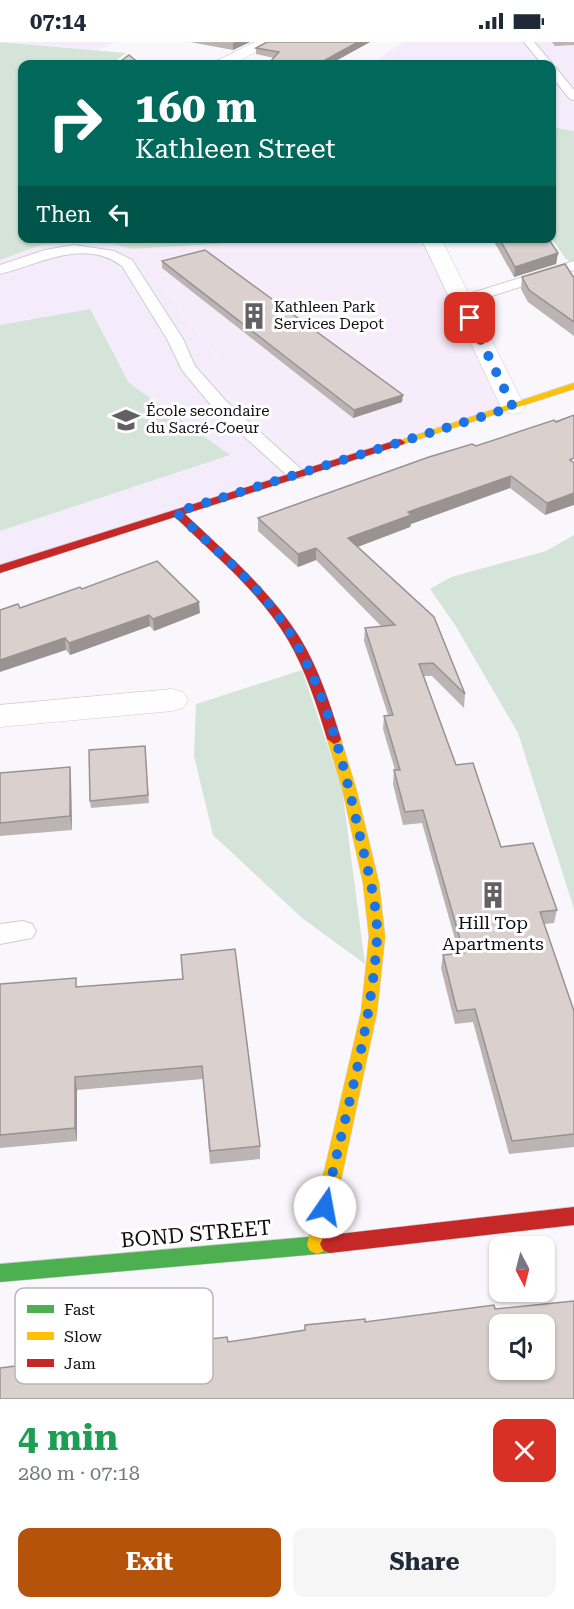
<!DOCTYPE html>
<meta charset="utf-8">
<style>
:root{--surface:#fff;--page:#f6f6f7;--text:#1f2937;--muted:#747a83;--accent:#b45309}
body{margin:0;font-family:"Roboto Serif",serif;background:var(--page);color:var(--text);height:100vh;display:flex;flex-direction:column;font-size:22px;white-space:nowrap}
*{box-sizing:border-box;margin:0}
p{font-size:20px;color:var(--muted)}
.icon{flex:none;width:33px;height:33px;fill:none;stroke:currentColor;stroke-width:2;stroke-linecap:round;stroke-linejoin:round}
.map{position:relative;height:1357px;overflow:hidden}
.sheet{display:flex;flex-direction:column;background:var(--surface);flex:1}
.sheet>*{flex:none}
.top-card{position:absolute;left:18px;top:18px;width:538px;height:183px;border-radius:12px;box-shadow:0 2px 4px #0004;background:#00695c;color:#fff;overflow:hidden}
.needle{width:39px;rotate:173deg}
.controls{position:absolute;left:489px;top:1194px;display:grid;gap:12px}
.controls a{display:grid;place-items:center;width:66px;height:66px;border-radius:12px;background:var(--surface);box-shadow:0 2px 4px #0004;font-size:30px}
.pin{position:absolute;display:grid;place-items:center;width:51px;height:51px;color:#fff;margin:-26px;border-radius:12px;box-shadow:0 3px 9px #0006}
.me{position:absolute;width:66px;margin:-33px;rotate:12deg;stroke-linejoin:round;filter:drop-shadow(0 0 4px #0008)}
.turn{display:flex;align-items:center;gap:21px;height:126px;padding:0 18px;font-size:27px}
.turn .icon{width:78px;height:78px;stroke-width:2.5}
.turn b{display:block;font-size:42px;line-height:51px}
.then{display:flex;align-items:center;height:57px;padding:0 18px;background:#0003;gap:12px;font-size:22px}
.round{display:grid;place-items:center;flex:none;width:63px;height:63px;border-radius:12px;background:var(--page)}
.headline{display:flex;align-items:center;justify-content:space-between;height:102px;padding:0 18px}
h1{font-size:36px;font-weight:700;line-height:45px;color:#1e9e55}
.button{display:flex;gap:12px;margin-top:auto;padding:12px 18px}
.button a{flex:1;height:69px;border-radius:12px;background:var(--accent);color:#fff;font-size:24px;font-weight:700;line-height:69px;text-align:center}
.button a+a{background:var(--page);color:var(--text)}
.status{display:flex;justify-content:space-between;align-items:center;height:42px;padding:0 30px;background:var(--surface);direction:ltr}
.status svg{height:16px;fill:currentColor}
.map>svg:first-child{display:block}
.built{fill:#f5ecfb}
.industrial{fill:#f7edfa}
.green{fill:#d5e4d8}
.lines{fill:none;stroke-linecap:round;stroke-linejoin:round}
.lane-casing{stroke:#cfccd1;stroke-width:2}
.street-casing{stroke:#cfccd1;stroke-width:1}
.fast-casing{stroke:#cfccd1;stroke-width:1}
.slow-casing{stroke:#cfccd1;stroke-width:1}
.jam-casing{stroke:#cfccd1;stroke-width:1}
.lane{fill:#fefeff;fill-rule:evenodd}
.street{fill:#fefeff;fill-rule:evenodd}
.fast{fill:#4caf50;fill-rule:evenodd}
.slow{fill:#ffc107;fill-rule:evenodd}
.jam{fill:#c62828;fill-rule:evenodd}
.wall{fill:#bbb4b2}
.shaded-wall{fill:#999291}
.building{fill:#dad1cf;stroke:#999291;stroke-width:1.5;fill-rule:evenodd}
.route{stroke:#1a73e8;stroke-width:10;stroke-dasharray:0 18}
.labels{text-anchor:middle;stroke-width:6;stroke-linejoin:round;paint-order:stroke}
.far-poi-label{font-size:15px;fill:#100d13;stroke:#fff;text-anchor:start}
.poi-label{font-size:18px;fill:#100d13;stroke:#fff}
.near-street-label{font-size:21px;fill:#100d13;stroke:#fff}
.key{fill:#fff;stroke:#b7b6b8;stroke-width:1.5}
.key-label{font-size:16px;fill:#100d13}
</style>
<div class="status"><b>07:14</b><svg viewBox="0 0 49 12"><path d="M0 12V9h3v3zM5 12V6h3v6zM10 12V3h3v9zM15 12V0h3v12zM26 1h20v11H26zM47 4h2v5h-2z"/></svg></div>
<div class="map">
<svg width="574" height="1357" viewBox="0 0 574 1357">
<rect width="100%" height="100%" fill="#f9f6fc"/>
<g class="built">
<path d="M7 0H116L97 8Z"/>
<path d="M404 0H574V89L552 85V22H375L378 17Z"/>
<path d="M79 200 113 202 132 207 222 322 196 329 308 427 0 525V218L41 203Z"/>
</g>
<path class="industrial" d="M302 197H433L514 364 308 427 196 328 222 321 132 207Z"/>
<g class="green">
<path d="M0 0 126 11 111 22H22V196H228L230 201 132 207 113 202 79 200 41 203 0 218Z"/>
<path d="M552 85 574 89V222L566 217 552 197Z"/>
<path d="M90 267 129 341 230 413 0 489V283Z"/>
<path d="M574 493V867L518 691 455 583 430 547 451 535 546 509Z"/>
<path d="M302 628 342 746 365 922 302 876 213 793 194 714 196 662Z"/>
</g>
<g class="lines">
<defs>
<g id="lane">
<path d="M524 0H534L551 20 552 22V23L542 22Z"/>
<path d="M552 25 556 26 574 48V58L570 57 552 35Z"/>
<path d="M74 203 114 209 132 218 183 297 195 324 227 360 302 428 305 432 302 436H290L215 368 182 328 167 297 122 224C84 195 38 223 0 232V223L45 208Z"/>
<path d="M574 219V228L466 262 461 264 453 259 456 256Z"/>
<path d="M23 879 32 882 36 889 32 896 0 902V882Z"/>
</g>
<g id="street">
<path d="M255 0H275L233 22H214L216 19Z"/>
<path d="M421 196H441L525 365 522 370 513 372 504 370 501 365Z"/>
<path d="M172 647 183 650 188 658 183 666 172 669 0 685V663Z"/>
</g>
<path id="fast" d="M330 1193 337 1196 340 1202 337 1208 330 1211 0 1240V1222Z"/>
<g id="slow">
<path d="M574 341V347L404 402 400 403 395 400Z"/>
<path d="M334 692 341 697 356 746 379 841 385 895 377 970 327 1203 324 1209 317 1212 310 1209 307 1203 361 970 369 895 363 841 342 746 327 697Z"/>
</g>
<g id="jam">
<path d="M400 397 405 400 404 402 185 472C225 510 270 548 300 596 319 627 330 662 341 697L339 700 334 702 327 697C317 663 306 629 288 598 260 550 214 513 175 475L0 531V523Z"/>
<path d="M574 1165V1183L330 1211 323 1208 320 1202 323 1196 330 1193Z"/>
</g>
</defs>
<use href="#lane" class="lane-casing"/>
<use href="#street" class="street-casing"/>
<use href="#fast" class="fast-casing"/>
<use href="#slow" class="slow-casing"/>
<use href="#jam" class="jam-casing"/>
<use href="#lane" class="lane"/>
<use href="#street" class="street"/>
<use href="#fast" class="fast"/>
<use href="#slow" class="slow"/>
<use href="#jam" class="jam"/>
</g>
<g class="wall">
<path d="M190 0H250L233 8Z"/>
<path d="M267 0H370L330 22H268L274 16 256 12V6Z"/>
<path d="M552 0H574V3L555 4Z"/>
<path d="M492 196H548L558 211 556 222 514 235Z"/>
<path d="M162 219 402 360 353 376 162 226Z"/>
<path d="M522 235 574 236V294L528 260 521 247Z"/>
<path d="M574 373 545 473 510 446 411 482 410 485 357 505 465 652 464 666 432 634H424L456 723 501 805 557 868 554 881 544 882 574 969V1105L509 1112 473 980 455 982 441 926 443 913 459 911 422 781 403 783 393 742 394 728H395L383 687 384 674 388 673 364 599 365 586 382 585 316 518 298 525 258 489V476L476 404Z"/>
<path d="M82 547 200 571 154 589 150 584 70 613 66 608 20 566Z"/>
<path d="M145 704 149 761 91 766 90 759Z"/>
<path d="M70 725 71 738 72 788 0 794V731Z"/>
<path d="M182 937 260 1104V1117L210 1122 203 1037 77 1048V1099L0 1106V942L78 945Z"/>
</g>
<g class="shaded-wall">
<path d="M236 0H250L233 8V1Z"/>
<path d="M358 0H370L330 22H318Z"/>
<path d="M558 211 556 222 514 235 515 225Z"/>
<path d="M403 353 402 360 353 376 354 368Z"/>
<path d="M511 434 510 446 411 482 410 485 347 509 348 496 408 470Z"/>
<path d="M574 451V463L545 473 547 461Z"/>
<path d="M316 506V518L298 525V512Z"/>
<path d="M199 560 200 571 154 589 153 577Z"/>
<path d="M149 573 150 584 70 613 69 601Z"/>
<path d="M65 596 66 608 0 630V618Z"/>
<path d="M70 725 71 738 72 788 70 774Z"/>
<path d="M75 1035 77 1048V1099L75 1086Z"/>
</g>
<g class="building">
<path d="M267 0H358L318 22H268L279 10 256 6Z"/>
<path d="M129 13 140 22H117Z"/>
<path d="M499 196H548L558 211 515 225Z"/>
<path d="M205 208 403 353 354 368 162 219Z"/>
<path d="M565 222 574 236V280L529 248 522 235Z"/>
<path d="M574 373V416L570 418 574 421V451L547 461 511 434 408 470 411 473 348 496 434 575 465 652 433 621 419 622 456 723 473 721 501 805 533 801 557 868 540 870 574 969V1092L512 1099 475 967 457 969 443 913 464 911 423 768 405 770 394 728H400L384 674 393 673 365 586 395 583 316 506 298 512 258 476 429 415 472 402 476 404 554 378 556 380Z"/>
<path d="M157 519 199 560 153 577 149 573 69 601 65 596 0 618V568L18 562 20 566 80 545 82 547Z"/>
<path d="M145 704 148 753 90 759 89 708Z"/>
<path d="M70 725V774L0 781V731Z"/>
<path d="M235 907 260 1104 210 1109 202 1024 75 1035V1086L0 1093V942L76 936V945L183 937 181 913Z"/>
<path d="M574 1259V1357H0V1326L94 1314V1303L156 1295 157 1303 227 1295 228 1300 305 1288V1283L365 1277V1280L494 1263 495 1267ZM500 1282H544V1328H500Z"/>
</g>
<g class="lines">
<path class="route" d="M325 1165C344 1076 371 988 377 897 378 866 369 833 362 803 345 729 328 648 286 585 257 541 213 506 176 470L513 365 470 276"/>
</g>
<defs>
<symbol id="building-bare" viewBox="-9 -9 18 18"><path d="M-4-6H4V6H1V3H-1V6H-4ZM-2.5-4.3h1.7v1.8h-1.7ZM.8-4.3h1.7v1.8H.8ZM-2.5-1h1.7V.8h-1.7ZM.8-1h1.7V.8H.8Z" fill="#625f65" stroke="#fff" stroke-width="2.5" paint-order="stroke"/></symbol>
<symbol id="school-bare" viewBox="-9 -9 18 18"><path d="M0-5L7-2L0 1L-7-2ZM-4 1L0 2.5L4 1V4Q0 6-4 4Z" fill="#625f65" stroke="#fff" stroke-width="2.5" paint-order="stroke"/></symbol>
</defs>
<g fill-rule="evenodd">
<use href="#building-bare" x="235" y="255" width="38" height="38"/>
<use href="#school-bare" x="107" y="359" width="38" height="38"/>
<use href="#building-bare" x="474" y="834" width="38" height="38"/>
</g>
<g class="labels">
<g class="far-poi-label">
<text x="274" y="270">Kathleen Park<tspan x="274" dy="17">Services Depot</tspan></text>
<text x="146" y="374">École secondaire<tspan x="146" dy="17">du Sacré-Coeur</tspan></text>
</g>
<g class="poi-label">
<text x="493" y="887">Hill Top<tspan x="493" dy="21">Apartments</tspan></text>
</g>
<g class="near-street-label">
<text transform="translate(196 1192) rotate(-5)" y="7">BOND STREET</text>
</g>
</g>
<rect x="15" y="1246" width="198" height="96" rx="9" class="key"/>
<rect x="27" y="1263" width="27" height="8" fill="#4caf50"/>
<rect x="27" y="1290" width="27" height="8" fill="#ffc107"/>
<rect x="27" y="1317" width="27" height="8" fill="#c62828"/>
<g class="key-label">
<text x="64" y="1273">Fast</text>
<text x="64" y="1300">Slow</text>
<text x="64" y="1327">Jam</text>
</g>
</svg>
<div class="controls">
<a><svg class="needle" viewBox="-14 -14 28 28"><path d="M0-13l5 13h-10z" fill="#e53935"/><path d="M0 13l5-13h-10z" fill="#747a83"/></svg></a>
<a><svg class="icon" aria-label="sound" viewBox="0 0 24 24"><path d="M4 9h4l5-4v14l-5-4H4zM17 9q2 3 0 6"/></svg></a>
</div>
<div class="pin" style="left:470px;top:276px;background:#d93025"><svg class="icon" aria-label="arrive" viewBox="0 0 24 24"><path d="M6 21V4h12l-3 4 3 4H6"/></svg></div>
<svg class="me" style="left:325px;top:1165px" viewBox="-20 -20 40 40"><circle r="19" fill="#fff"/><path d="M0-13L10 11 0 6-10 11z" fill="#1a73e8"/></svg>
<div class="top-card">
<div class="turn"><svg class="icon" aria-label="right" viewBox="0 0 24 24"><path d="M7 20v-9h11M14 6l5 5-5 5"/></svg><div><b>160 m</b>Kathleen Street</div></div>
<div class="then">Then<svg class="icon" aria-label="left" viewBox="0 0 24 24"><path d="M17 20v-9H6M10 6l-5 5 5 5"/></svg></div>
</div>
</div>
<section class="sheet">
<div class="headline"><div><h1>4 min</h1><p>280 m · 07:18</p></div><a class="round" style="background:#d93025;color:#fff"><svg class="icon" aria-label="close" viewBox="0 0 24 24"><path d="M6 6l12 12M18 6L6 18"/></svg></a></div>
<div class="button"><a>Exit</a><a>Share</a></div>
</section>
